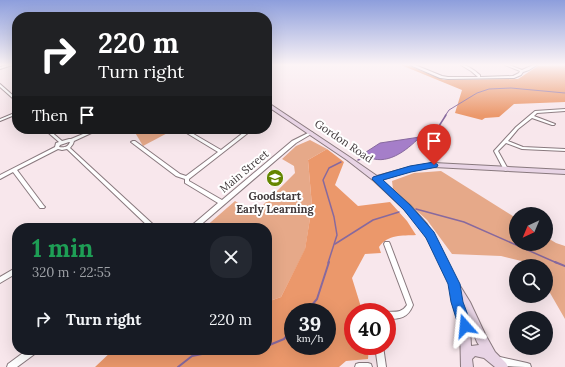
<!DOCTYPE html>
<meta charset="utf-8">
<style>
:root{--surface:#171b24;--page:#242831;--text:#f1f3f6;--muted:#9ea1a6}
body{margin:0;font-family:Lora,serif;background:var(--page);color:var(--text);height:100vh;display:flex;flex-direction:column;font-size:15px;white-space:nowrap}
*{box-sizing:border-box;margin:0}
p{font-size:13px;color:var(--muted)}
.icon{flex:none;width:22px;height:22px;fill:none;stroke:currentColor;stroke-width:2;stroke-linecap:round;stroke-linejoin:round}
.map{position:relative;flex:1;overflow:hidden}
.side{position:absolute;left:12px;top:223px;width:260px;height:132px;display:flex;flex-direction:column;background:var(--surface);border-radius:16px;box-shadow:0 4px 16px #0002}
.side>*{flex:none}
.top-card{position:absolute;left:12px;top:12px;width:260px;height:122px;border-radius:16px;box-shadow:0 4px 16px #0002;background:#202124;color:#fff;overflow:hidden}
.needle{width:26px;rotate:224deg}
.tools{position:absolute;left:509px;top:207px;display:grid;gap:8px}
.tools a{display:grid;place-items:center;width:44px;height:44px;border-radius:50%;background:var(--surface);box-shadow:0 4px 16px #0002;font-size:20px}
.speed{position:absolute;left:284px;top:303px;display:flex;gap:8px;font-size:20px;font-weight:700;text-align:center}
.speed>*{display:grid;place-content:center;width:52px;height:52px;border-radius:50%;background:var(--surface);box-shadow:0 4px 16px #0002;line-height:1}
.speed small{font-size:10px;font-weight:400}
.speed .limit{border:6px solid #d22;background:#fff;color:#111}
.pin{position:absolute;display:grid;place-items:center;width:34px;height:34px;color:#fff;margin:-41px -17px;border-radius:50% 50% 50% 0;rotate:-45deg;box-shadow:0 0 4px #0007}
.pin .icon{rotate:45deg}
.me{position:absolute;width:44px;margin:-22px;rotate:342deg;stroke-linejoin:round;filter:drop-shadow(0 0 3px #0008)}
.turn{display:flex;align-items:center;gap:14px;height:84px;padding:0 20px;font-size:18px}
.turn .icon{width:52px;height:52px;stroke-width:2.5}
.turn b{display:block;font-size:28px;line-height:34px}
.then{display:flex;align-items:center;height:38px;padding:0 20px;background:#0003;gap:8px;font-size:15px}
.round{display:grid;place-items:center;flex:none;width:42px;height:42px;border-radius:16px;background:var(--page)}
.head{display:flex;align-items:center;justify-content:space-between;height:68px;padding:0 20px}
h1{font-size:24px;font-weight:700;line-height:30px;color:#1e9e55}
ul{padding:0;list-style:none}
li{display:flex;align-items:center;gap:12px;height:56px;padding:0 20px}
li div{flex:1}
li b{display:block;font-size:15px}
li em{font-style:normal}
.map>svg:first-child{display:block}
.green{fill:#e6a989}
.forest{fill:#eb986b;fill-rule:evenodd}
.water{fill:#a57ec9;stroke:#87699e}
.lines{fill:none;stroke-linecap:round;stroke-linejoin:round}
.stream-far2{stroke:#87699e;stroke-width:1}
.stream-far1{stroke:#87699e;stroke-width:1.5}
.stream{stroke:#87699e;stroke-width:2}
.street-casing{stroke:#89797e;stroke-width:2}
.secondary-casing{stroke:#89797e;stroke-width:2}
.street{fill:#fff;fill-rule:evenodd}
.secondary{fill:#e8d4e5;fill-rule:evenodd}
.route{fill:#1a73e8;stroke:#114b97}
.labels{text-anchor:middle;stroke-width:4;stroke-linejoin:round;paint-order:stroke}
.street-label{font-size:11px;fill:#40393b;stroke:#fff}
.poi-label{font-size:11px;font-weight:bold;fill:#40393b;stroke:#fff}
</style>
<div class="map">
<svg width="565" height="367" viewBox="0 0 565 367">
<rect width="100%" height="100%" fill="#f8e7ec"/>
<g class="green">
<path d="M133 129H175L143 146Z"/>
<path d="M310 140 327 149 308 160 312 206 305 250 281 297 267 302V228H204L235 201 249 210H258L295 173 294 166 282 159 296 146Z"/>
<path d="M441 171 516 218V244H546V237L556 243 565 246V319L546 286V266H535L534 264 501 256 452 254 427 220 393 189 392 181 414 173Z"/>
</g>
<g class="forest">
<path d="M401 65H407L444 80 518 79 538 66 565 65V102L514 104 499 117 485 118 482 120 455 113 462 90Z"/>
<path d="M327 149 344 162 335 185 358 206 390 202 407 221 416 235C402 236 388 234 379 247L381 253 365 254 352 278 361 307 366 312H353V346H369L368 359 346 361 339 367H95L113 350H267V302L281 297 305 249 312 206 308 160ZM293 312H327V346H293Z"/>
</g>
<path class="water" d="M420 137C406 151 386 167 366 156V152L380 143Z"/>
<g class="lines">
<path class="stream-far2" d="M445 116 449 110 477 93 489 89 511 88 565 93"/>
<g class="stream-far1">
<path d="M439 126 446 115"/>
<path d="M417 138 435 128"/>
<path d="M358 160 369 156"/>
<path d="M416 209 464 222 557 263"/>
<path d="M335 244 373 220 399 212"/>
<path d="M328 263 337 235 334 217 323 180 329 168 341 162"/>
</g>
<g class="stream">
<path d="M555 262 565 266"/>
<path d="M306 312 317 299 329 262"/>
<path d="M267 346 284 339 293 328"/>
<path d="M242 350 252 352 257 350"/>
<path d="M178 367 192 356 222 350"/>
</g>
<defs>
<g id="street">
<path d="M7 65H12L0 69V67Z"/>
<path d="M410 65H415L442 76 448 77H478L471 71 461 65C468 65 474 70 480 75V77L513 76 519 73 520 71 505 65H509L522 70 533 65H537L529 70 523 72 521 75 514 78 448 79 440 78Z"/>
<path d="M0 84 17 99V102L0 87Z"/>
<path d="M565 109V111L537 113 534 116 555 124 554 125H552L532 118 518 129 508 141 523 147 565 149V151L522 149 506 143 498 151 508 169 506 171 504 170 494 151 516 127 535 111Z"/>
<path d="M17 112V114L0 121V119Z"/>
<path d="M44 129H48L62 141 69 139H71L95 129H100L74 141 73 144 70 148 157 228H150L67 149 62 150 58 149 17 170 44 206 45 207 44 208H40L13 172 0 179V175L55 147 56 143 59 142ZM69 142H70C68 147 64 148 59 147L60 145Z"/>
<path d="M180 129H185L221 150 248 129H253L189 179V181L222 200 292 141 310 132H311L313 133 296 143 197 228H190L191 226 218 203 185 183V179L176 176 131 142 133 141H135L180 174 186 176 218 152Z"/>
<path d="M385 242H389L390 244 413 305C408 318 400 319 387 319V312H386C394 311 401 314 407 305L384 244Z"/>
<path d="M17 267V273L0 283V277Z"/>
<path d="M375 346H383L386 367H378Z"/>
<path d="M27 350H37L36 353 17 367H7L8 364Z"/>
<path d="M500 357 527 363 530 364 531 367C520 367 508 367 497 364L496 361 497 358Z"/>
<path d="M359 363H368L371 364 372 367H355L356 364Z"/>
</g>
<path id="secondary" d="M267 102 351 158 377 176 410 167 434 163 565 170V174L434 167 410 171 381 180 410 205 427 224 439 244 457 281 470 302 485 334 495 352 506 363 508 367H495L484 358 475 356 472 359 473 367H461L460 326 452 302 451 287 433 249 421 228 404 209 374 181 347 160 267 106ZM467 317 477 342 479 345 471 346 470 326Z"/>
</defs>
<use href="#street" class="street-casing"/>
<use href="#secondary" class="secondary-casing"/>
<use href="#street" class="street"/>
<use href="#secondary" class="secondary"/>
</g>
<linearGradient id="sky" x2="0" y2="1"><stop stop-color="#8d9edc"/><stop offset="0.56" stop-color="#fcf4f6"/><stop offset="1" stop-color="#fcf4f6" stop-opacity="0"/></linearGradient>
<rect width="565" height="116" fill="url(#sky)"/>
<path class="route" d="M434 162 438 165 437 167 411 172 383 180 410 205 434 232 460 284 463 302 472 326 470 331 465 333 460 331 451 302 448 284 426 238 404 210 372 179 373 177 410 166Z"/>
<defs>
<symbol id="school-disc" viewBox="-11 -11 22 22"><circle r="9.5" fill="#648500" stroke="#fff"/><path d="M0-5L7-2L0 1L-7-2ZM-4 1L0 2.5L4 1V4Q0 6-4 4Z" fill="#fff"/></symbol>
</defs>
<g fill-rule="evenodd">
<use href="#school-disc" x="265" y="168" width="20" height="20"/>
</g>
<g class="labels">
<g class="street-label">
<text transform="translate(344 141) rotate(34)" y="4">Gordon Road</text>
<text transform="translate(244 171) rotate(-40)" y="4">Main Street</text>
</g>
<g class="poi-label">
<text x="275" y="200">Goodstart<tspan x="275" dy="13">Early Learning</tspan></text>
</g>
</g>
</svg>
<div class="tools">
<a><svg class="needle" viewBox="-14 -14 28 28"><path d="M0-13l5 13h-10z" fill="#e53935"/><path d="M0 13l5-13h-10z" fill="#9ea1a6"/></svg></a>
<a><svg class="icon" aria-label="search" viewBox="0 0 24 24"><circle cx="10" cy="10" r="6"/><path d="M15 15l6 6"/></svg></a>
<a><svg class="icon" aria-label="layers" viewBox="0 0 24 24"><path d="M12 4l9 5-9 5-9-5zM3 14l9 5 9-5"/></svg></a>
</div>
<div class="speed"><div>39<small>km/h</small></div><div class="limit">40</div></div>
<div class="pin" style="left:434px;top:165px;background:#d93025"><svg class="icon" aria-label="arrive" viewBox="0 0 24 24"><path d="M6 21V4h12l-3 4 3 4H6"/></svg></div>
<svg class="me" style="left:465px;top:326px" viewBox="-20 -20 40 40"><path d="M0-17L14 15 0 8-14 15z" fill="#1a73e8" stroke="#fff" stroke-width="4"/></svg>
<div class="top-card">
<div class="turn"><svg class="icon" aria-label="right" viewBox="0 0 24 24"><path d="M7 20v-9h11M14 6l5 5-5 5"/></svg><div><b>220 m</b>Turn right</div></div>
<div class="then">Then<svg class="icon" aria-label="arrive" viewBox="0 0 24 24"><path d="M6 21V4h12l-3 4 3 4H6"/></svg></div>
</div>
<section class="side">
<div class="head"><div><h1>1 min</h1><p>320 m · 22:55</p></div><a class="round"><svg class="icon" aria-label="close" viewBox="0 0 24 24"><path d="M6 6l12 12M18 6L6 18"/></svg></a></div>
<ul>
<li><svg class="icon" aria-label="right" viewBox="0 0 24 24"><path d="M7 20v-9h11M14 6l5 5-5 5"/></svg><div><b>Turn right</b></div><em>220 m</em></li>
</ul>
</section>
</div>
